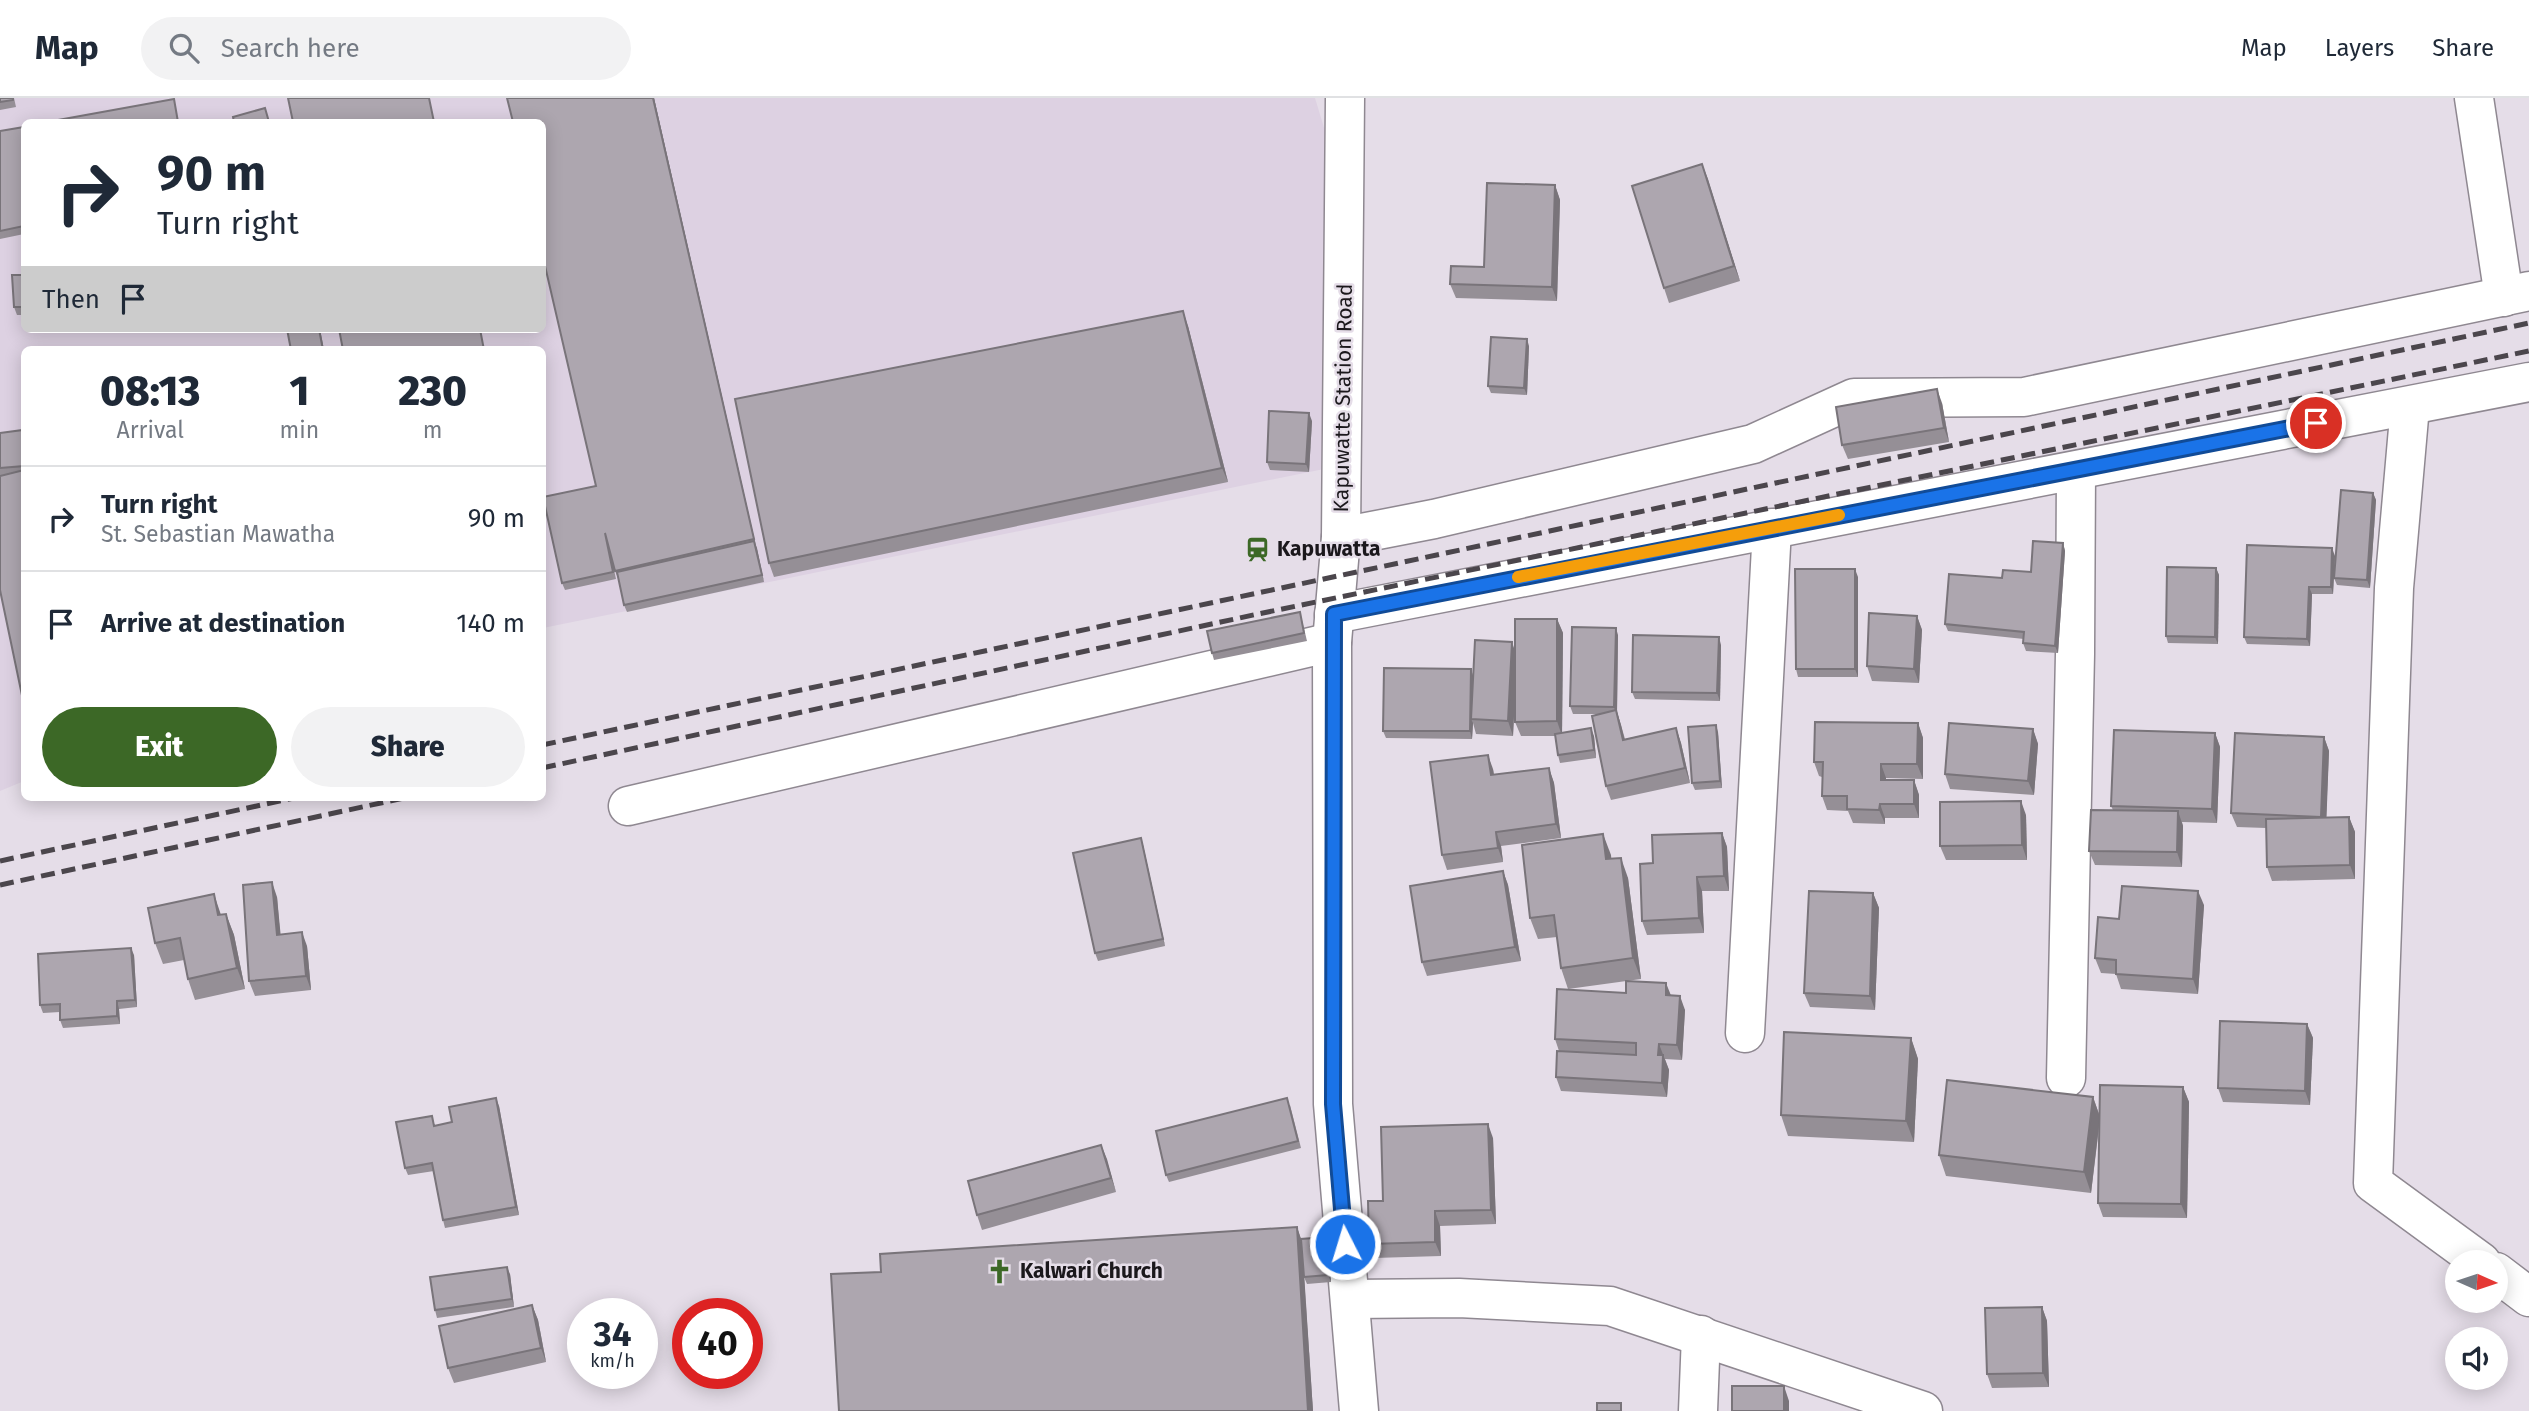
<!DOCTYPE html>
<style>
:root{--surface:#fff;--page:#f2f2f3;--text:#1f2937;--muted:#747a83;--line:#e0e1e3;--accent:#3c6826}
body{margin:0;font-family:"Fira Sans",sans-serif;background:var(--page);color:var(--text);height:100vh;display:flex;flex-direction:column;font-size:26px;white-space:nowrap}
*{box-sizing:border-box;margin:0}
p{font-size:23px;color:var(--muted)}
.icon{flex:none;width:38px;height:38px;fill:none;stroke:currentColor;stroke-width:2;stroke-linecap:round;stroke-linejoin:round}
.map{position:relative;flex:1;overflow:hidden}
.drawer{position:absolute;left:21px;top:248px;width:525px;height:455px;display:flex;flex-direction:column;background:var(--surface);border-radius:10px;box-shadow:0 4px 18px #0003}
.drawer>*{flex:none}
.top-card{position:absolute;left:21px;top:21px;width:525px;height:214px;border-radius:10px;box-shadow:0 4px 18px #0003;background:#fff;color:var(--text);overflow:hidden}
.needle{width:46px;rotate:93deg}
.controls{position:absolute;left:2445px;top:1152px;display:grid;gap:14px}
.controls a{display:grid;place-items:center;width:63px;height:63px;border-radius:50%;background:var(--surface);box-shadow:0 4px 18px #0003;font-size:35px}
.speed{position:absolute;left:567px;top:1200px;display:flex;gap:14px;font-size:35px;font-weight:700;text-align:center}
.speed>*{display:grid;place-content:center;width:91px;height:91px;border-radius:50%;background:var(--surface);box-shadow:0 4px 18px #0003;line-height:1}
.speed small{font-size:18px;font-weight:400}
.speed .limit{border:10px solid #d22;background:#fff;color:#111}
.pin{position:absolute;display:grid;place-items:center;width:60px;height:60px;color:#fff;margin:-30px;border:4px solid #fff;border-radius:50%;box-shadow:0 2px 7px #0007}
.me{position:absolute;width:77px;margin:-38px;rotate:355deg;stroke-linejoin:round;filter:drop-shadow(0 0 5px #0008)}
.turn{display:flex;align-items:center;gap:24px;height:147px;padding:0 21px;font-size:32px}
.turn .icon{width:91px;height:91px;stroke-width:2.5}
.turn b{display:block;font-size:49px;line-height:60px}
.then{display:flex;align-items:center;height:66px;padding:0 21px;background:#0003;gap:14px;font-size:26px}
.eta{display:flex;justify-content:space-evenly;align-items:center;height:119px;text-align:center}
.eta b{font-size:42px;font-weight:800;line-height:49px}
.action{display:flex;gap:14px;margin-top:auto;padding:14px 21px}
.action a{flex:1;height:80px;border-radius:42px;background:var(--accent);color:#fff;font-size:28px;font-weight:800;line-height:80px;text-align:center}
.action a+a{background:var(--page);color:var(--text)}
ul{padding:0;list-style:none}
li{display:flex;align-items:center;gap:21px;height:105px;padding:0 21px;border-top:2px solid var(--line)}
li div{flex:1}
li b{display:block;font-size:26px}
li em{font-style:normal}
header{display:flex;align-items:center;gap:42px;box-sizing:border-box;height:98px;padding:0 35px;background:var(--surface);border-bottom:2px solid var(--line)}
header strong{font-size:33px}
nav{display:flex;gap:38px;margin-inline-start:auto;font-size:24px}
.search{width:490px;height:63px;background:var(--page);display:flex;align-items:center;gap:18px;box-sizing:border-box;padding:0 24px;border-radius:38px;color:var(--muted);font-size:26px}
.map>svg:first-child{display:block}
.built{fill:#ddd1e2;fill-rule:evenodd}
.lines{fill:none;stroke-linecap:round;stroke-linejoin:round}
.minor-casing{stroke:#8f8891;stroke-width:41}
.minor{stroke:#fff;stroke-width:38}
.rail{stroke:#4b464c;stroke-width:5;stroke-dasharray:14 7;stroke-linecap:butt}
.wall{fill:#958f96}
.shaded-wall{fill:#79747a}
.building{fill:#ada6af;stroke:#79747a;stroke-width:2}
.route-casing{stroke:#114b97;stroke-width:18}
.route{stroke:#1a73e8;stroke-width:12}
.slow{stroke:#f59e0b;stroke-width:12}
.labels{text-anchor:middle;stroke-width:5;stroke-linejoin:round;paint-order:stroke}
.street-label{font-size:21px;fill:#1b181c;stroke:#e5dde8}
.poi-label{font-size:21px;font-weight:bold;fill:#1b181c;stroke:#e5dde8;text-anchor:start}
</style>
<header>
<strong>Map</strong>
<div class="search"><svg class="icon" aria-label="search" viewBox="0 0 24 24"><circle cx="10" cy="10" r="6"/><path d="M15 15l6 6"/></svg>Search here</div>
<nav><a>Map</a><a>Layers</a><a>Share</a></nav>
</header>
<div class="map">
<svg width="2529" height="1313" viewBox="0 0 2529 1313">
<rect width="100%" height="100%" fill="#e5dde8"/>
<path class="built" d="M0 0H1315L1325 33 1324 371 543 530 542 252H24V683L0 693ZM24 24H542V231H24Z"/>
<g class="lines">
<defs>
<g id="minor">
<path d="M1345 0 1341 439 1332 544 1333 1006 1359 1313"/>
<path d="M2474 0 2504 199"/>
<path d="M2410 308 2394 490 2373 1085 2481 1164"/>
<path d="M1341 439 1434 421 1753 346 1854 300 2024 299 2529 193"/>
<path d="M1334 516 2529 284"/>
<path d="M628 708 1332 544"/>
<path d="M1745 935 1772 430"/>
<path d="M2066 980 2075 556 2076 373"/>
<path d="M2496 1174 2529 1199"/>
<path d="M1350 1201 1459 1200 1610 1208 1923 1313"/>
<path d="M1698 1313 1701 1237"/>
</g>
</defs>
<use href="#minor" class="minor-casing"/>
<use href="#minor" class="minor"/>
<g class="rail">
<path d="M542 647 2529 225"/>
<path d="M542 670 1258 516 2529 253"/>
<path d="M0 763 294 700"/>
<path d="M0 787 404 700"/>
</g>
</g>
<g class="wall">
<path d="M0 0H14L16 9 0 12Z"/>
<path d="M654 0 764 484 627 514 624 507 619 480H618L615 473 611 458 616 481 565 492 562 485 596 388Z"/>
<path d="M24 29V136L0 141V33Z"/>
<path d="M1702 66 1740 183 1669 205 1664 190Z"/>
<path d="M1555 87 1560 102 1557 203 1456 200 1450 186 1484 169Z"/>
<path d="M24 177V217H17L14 209Z"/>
<path d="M1188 228 1228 384 774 479 769 465Z"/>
<path d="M1529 248 1527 297 1491 295 1488 288Z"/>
<path d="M1942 305 1949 344 1848 361 1842 347Z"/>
<path d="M1312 323 1309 374 1270 372 1267 364Z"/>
<path d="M0 335 24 337V607L0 492Z"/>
<path d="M2373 395 2376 402 2370 490 2337 487 2334 480Z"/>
<path d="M2063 445 2065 453 2058 555 2026 553 2023 545 2024 541 1948 533 1945 526 2002 480 2031 474Z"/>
<path d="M2335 458 2333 496H2312L2310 548 2247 546 2244 539Z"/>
<path d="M2216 470 2219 477 2218 546 2168 545 2166 538Z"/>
<path d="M1858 479V579H1798L1796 571Z"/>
<path d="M1300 514 1307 543 1214 562 1212 555Z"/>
<path d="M1917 518 1922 532 1919 585 1872 583 1867 568Z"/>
<path d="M1557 521 1563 535 1562 635 1594 638 1596 660 1560 665 1558 657 1555 638H1521L1515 624V590L1513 638 1476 636 1473 625 1472 641 1386 640 1383 633 1471 571 1473 578 1515 554Z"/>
<path d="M1618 537 1617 614 1621 627 1625 641 1676 630 1681 645 1690 685 1611 702 1606 688 1600 616H1573L1570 608Z"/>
<path d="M1721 547 1720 603 1635 601 1632 594Z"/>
<path d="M1918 625 1923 640V681L1886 680V682H1914L1919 697V720H1885V726L1853 725 1848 713 1827 712 1822 698V679L1819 678 1814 664Z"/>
<path d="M2033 631 2038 646 2034 697 1950 691 1945 676Z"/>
<path d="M1718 634 1722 690 1695 692 1692 685Z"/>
<path d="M2215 635 2220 649 2217 725 2182 724 2183 728 2182 769 2095 767 2089 753 2113 712 2111 708Z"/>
<path d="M2324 639 2329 653 2326 720 2349 719 2355 734V781L2272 783 2267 769 2266 730 2237 729 2231 715Z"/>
<path d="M1549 670 1554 685 1561 740 1501 748 1503 764 1447 772 1442 757 1493 671 1494 677Z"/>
<path d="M2026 717 2027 762H1946L1940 748Z"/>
<path d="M1722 735 1727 749 1729 793H1702L1704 835 1647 837 1642 823 1653 765Z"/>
<path d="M1603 736 1611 761 1628 780 1641 881 1568 891 1561 870 1557 839 1538 841 1530 820Z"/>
<path d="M1141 740 1143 747 1165 848 1098 863 1095 855Z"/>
<path d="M1503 773 1508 787 1521 863 1427 878 1422 864Z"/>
<path d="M1873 795 1879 810 1875 912 1810 909 1804 895Z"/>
<path d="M277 799 280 836 307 848 311 892 255 898 249 883Z"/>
<path d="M2204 807 2198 896 2121 891 2116 876 2101 875 2095 860 2119 821Z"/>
<path d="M226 816 234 837 245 891 195 902 188 881 184 862 163 866 155 845 222 817Z"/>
<path d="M134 857 137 909 119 911 120 926 63 930 60 922V914L43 915 40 907Z"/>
<path d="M1671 897 1685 912 1682 962 1665 961 1669 972 1667 999 1561 993 1556 979 1559 953 1555 941Z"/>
<path d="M2307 926 2313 940 2310 1007 2223 1004 2218 990Z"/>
<path d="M1911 940 1918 961 1914 1044 1788 1038 1781 1017Z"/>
<path d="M2183 989 2189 1004 2187 1120 2103 1119 2098 1105 2100 1022 2091 1095 1946 1078 1939 1057 2093 999 2100 1019Z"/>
<path d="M1290 1007 1301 1050 1169 1084 1166 1077Z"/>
<path d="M499 1008 519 1117 445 1130 443 1122 434 1073 408 1077 405 1070 435 1028 452 1024Z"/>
<path d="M1493 1040 1496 1126 1440 1128 1441 1158 1374 1160 1369 1146 1383 1103Z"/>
<path d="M1101 1047 1116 1094 982 1132 977 1117Z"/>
<path d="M1297 1129 1301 1141 1328 1147 1331 1184 1307 1186 1304 1179 1313 1313 881 1174Z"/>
<path d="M510 1176 514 1209 437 1220 435 1212Z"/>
<path d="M532 1207 538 1222 546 1264 454 1285 448 1270Z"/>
<path d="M2042 1209 2047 1223 2049 1289 1992 1290 1987 1276Z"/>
</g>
<g class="shaded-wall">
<path d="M653 0H654L756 448 754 441Z"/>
<path d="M1702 66 1708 81 1740 183 1734 168Z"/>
<path d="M1555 87 1560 102 1557 203 1552 189Z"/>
<path d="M1183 213 1188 228 1228 384 1222 370Z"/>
<path d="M319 231H320L324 252H323Z"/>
<path d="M1527 241 1529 248 1527 297 1524 290Z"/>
<path d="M1937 291 1942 305 1949 344 1944 330Z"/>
<path d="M1309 315 1312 323 1309 374 1306 366Z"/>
<path d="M2373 395 2376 402 2370 490 2367 482Z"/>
<path d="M754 443 757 450 764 484 762 477Z"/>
<path d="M2063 445 2065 453 2058 555 2055 548Z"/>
<path d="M2332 450 2335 458 2333 496 2331 489Z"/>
<path d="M2216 470 2219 477 2218 546 2215 539Z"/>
<path d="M1855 471 1858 479V579L1855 571Z"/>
<path d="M2309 489 2312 496 2310 548 2307 541Z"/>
<path d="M1917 518 1922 532 1919 585 1914 571Z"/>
<path d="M1557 521 1563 535 1562 638 1557 623Z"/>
<path d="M1616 530 1618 537 1617 614 1621 627 1628 656 1623 642 1614 609Z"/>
<path d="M1719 539 1721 547 1720 603 1717 595Z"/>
<path d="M1512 544 1517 559 1513 638 1508 623Z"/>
<path d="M1471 571 1473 578 1471 621 1473 625 1472 641 1470 633Z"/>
<path d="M1918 625 1923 640V681L1917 666Z"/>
<path d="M1716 627 1718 634 1722 690 1720 683Z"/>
<path d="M1591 630 1594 638 1596 660 1594 652Z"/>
<path d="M1676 630 1681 645 1690 685 1685 670Z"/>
<path d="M2033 631 2038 646 2034 697 2028 683Z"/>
<path d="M2215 635 2220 649 2217 725 2212 711Z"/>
<path d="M2324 639 2329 653 2326 733 2321 719Z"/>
<path d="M1488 657 1493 671 1496 692 1491 677Z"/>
<path d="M1881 666 1886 680V696L1881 682Z"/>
<path d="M1549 670 1554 685 1561 740 1556 726Z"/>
<path d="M1914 682 1919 697V720L1914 706Z"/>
<path d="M2021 703 2026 717 2027 762 2022 747Z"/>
<path d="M1880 706 1885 720V726L1879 712Z"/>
<path d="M2178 713 2183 728 2182 769 2177 754Z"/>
<path d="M2349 719 2355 734V781L2350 767Z"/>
<path d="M1496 734 1501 748 1503 764 1498 750Z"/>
<path d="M1722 735 1727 749 1729 793 1724 778Z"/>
<path d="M1603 736 1611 757 1613 782 1606 761Z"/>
<path d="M1141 740 1143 747 1165 848 1163 841Z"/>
<path d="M1621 760 1628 780 1641 881 1633 860Z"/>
<path d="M1503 773 1508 787 1521 863 1515 849Z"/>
<path d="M1697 779 1702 793 1704 835 1699 820Z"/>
<path d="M272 784 277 799 282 851 277 837Z"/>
<path d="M2198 793 2204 807 2198 896 2193 881Z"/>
<path d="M1873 795 1879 810 1875 912 1870 898Z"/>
<path d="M214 796 221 817H218Z"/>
<path d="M226 816 234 837 245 891 237 870Z"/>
<path d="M302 834 307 848 311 892 306 878Z"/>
<path d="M131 850 134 857 137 909 135 902Z"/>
<path d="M1666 885 1672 900 1666 897Z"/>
<path d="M1680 898 1685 912 1682 962 1677 947Z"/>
<path d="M117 903 119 911 120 926 117 918Z"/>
<path d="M2307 926 2313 940 2310 1007 2305 993Z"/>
<path d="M1911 940 1918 961 1914 1044 1906 1023Z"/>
<path d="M1659 946 1669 972 1667 999 1662 985 1658 957Z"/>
<path d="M2183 989 2189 1004 2187 1120 2181 1106Z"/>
<path d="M2093 999 2100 1019 2091 1095 2084 1074Z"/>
<path d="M496 1000 499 1008 519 1117 516 1109Z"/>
<path d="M1488 1026 1493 1040 1496 1126 1491 1112Z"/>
<path d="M1101 1047 1107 1061 1116 1094 1111 1080Z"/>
<path d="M1435 1113 1440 1128 1441 1158 1435 1144Z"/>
<path d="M1297 1129 1302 1144 1313 1313H1308Z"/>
<path d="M1326 1139 1328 1147 1331 1184 1328 1177Z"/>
<path d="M507 1169 510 1176 514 1209 512 1201Z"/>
<path d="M532 1207 538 1222 546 1264 541 1250Z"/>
<path d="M2042 1209 2047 1223 2049 1289 2043 1275Z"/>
<path d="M1784 1288 1789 1303V1313H1784Z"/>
</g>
<g class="building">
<path d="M0 0H13V2L0 4Z"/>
<path d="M288 0H429L434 24H293Z"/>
<path d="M507 0H653L754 441 615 473 605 435 613 474 562 485 543 399 596 388 542 155V24H513Z"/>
<path d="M174 1 178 24H47Z"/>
<path d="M265 10 269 24H234L233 19Z"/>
<path d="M24 29V128L0 133V33Z"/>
<path d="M1702 66 1734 168 1664 190 1632 88Z"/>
<path d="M1487 85 1555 87 1552 189 1450 186 1451 168 1484 169Z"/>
<path d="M12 177H24V209H14Z"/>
<path d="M1183 213 1222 370 769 465 735 301Z"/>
<path d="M287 231H319L323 252H291Z"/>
<path d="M339 231H480L484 252H343Z"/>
<path d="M1491 239 1527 241 1524 290 1488 288Z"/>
<path d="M1937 291 1944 330 1842 347 1836 309Z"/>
<path d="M1269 313 1309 315 1306 366 1267 364Z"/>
<path d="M23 332 24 347V368L0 370V335Z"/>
<path d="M24 372V607L0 492V378Z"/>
<path d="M2341 392 2373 395 2367 482 2334 480Z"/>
<path d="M754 443 762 477 624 507 617 474Z"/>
<path d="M2033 443 2063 445 2055 548 2023 545 2024 534 1945 526 1949 476 2002 480 2003 472 2031 474Z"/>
<path d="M2247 447 2332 450 2331 489H2309L2307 541 2244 539Z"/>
<path d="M2167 469 2216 470 2215 539 2166 538Z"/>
<path d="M1795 471H1855V571H1796Z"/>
<path d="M1300 514 1304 535 1212 555 1207 533Z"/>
<path d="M1869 515 1917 518 1914 571 1867 568Z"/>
<path d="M1515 521H1557V623L1515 624Z"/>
<path d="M1572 529 1616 530 1614 609 1570 608Z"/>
<path d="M1633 537 1719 539 1717 595 1632 594Z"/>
<path d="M1475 542 1512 544 1508 623 1471 621Z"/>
<path d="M1384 570 1471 571 1470 633H1383Z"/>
<path d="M1616 612 1623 642 1676 630 1685 670 1606 688 1592 618Z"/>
<path d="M1815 624 1918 625 1917 666H1881V682H1914V706H1880L1879 712 1847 711V698H1822L1823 664H1814Z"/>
<path d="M1949 625 2033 631 2028 683 1945 676Z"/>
<path d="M1716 627 1720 683 1692 685 1688 629Z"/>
<path d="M1591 630 1594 652 1558 657 1555 636Z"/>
<path d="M2114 632 2215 635 2212 711 2111 708Z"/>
<path d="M2235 635 2324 639 2321 719 2231 715Z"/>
<path d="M1488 657 1491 677 1549 670 1556 726 1496 734 1498 750 1442 757 1430 664Z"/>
<path d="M2021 703 2022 747 1940 748V704Z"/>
<path d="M2091 712 2178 713 2177 754 2089 753Z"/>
<path d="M2349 719 2350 767 2267 769 2266 721Z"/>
<path d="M1722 735 1724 778 1697 779 1699 820 1642 823 1640 766 1653 765 1652 737Z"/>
<path d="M1603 736 1606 761 1621 760 1633 860 1561 870 1554 817 1530 820 1522 747Z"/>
<path d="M1141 740 1163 841 1095 855 1073 755Z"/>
<path d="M1503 773 1515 849 1422 864 1410 788Z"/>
<path d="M272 784 277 837 302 834 306 878 249 883 243 787Z"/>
<path d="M2122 788 2198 793 2193 881 2116 876V862L2095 860 2098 819 2119 821Z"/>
<path d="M1809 793 1873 795 1870 898 1804 895Z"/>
<path d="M214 796 218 817 226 816 237 870 188 881 180 840 155 845 148 810Z"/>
<path d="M131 850 135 902 117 903V918L60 922V906L40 907 38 856Z"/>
<path d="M1626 883 1666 885V897L1680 898 1677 947 1659 946 1658 957H1663L1662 985 1556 979 1557 953 1636 957V945L1555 941 1557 891 1626 895Z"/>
<path d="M2220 923 2307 926 2305 993 2218 990Z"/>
<path d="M1784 934 1911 940 1906 1023 1781 1017Z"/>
<path d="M1947 982 2093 999 2084 1074 1939 1057Z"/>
<path d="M2100 987 2183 989 2181 1106 2098 1105Z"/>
<path d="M496 1000 516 1109 443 1122 432 1065 405 1070 396 1024 432 1018 434 1028 452 1024 449 1009Z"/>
<path d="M1287 1000 1298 1043 1166 1077 1156 1033Z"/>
<path d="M1488 1026 1491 1112 1435 1113V1144L1369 1146 1368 1103H1383L1381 1029Z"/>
<path d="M1101 1047 1111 1080 977 1117 968 1083Z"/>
<path d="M1297 1129 1308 1313H839L831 1176 881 1174 880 1156Z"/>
<path d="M1326 1139 1328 1177 1304 1179 1301 1141Z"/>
<path d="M507 1169 512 1201 435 1212 430 1179Z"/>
<path d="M532 1207 541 1250 448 1270 439 1228Z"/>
<path d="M2042 1209 2043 1275 1987 1276 1985 1210Z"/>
<rect x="1732" y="1288" width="52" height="25"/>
<rect x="1597" y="1305" width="24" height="8"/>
</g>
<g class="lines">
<defs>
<path id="route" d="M1345 1146 1333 1006 1334 516 2316 325"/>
</defs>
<use href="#route" class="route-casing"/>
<use href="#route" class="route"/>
<path class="slow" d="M1518 479 1839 417"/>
</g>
<defs>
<symbol id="station-bare" viewBox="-9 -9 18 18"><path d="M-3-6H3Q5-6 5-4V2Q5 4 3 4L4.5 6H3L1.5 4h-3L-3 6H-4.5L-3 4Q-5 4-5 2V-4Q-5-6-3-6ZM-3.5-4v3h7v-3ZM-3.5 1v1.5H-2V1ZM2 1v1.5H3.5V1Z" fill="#3c6826" stroke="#e5dde8" stroke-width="2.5" paint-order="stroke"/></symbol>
<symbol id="church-bare" viewBox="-9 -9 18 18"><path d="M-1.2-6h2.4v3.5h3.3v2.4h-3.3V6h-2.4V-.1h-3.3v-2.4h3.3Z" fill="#3c6826" stroke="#e5dde8" stroke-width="2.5" paint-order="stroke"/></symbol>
</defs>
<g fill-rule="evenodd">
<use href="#station-bare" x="1240" y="434" width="35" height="35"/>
<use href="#church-bare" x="982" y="1156" width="35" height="35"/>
</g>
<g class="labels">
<g class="street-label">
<text transform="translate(1343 300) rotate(-89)" y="7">Kapuwatte Station Road</text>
</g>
<g class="poi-label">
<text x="1277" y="458">Kapuwatta</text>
<text x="1020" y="1180">Kalwari Church</text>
</g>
</g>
</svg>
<div class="controls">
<a><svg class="needle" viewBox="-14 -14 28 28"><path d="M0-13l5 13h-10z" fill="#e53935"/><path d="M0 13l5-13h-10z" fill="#747a83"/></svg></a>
<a><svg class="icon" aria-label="sound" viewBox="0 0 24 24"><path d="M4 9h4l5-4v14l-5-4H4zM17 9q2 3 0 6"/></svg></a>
</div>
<div class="speed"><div>34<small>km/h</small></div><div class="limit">40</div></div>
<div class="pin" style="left:2316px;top:325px;background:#d93025"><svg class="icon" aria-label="arrive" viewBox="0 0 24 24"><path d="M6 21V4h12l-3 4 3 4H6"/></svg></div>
<svg class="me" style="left:1345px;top:1146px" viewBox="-20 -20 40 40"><circle r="17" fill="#1a73e8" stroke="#fff" stroke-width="3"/><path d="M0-11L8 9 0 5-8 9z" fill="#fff"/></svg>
<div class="top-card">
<div class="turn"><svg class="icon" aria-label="right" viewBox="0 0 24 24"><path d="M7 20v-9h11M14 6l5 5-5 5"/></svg><div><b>90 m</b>Turn right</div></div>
<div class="then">Then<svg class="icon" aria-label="arrive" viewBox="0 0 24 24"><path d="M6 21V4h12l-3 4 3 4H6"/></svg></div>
</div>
<section class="drawer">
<div class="eta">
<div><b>08:13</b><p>Arrival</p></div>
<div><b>1</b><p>min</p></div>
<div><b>230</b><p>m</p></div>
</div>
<ul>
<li><svg class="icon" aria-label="right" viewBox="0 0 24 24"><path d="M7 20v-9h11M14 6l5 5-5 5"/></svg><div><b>Turn right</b><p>St. Sebastian Mawatha</p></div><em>90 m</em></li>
<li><svg class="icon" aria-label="arrive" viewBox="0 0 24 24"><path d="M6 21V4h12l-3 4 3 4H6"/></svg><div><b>Arrive at destination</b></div><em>140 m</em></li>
</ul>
<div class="action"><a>Exit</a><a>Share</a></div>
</section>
</div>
